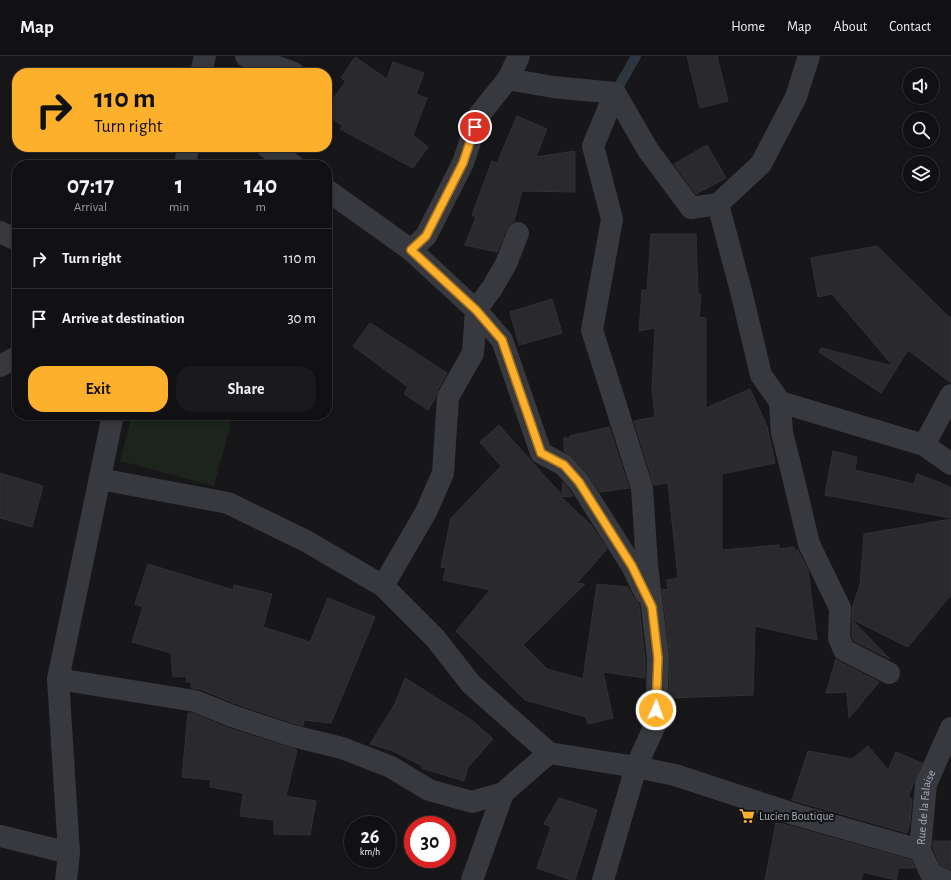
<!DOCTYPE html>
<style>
:root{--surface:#111113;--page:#1a1a1c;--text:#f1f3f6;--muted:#9c9da0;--line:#303133;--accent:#fdb02b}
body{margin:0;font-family:"Alegreya Sans",sans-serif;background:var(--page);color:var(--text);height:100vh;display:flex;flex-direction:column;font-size:15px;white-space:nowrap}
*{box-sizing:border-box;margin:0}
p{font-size:13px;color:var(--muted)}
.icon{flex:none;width:22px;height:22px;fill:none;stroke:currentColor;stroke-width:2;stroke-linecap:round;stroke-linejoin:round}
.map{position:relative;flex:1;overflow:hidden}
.sheet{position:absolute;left:12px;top:104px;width:320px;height:260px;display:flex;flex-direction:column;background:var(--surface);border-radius:16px;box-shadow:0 2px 6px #0003,0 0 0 1px var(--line)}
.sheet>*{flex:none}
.top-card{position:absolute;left:12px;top:12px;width:320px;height:84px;border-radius:16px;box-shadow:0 2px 6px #0003,0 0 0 1px var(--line);background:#fdb02b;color:#111;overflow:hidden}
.tools{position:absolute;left:903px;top:12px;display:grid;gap:8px}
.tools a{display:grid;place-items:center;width:36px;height:36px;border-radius:50%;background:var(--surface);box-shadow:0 2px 6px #0003,0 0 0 1px var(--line);font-size:20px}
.speed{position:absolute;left:344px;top:760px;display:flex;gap:8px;font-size:20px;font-weight:700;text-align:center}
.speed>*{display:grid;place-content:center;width:52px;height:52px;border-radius:50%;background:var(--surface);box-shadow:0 2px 6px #0003,0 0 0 1px var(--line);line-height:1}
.speed small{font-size:10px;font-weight:400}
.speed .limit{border:6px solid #d22;background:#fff;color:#111}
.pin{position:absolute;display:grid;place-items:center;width:34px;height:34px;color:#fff;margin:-17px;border:2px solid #fff;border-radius:50%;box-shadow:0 1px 4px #0007}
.me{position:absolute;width:44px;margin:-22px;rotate:2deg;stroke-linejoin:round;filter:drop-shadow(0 0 3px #0008)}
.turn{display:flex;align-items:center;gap:14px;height:84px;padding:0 16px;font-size:18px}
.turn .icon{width:52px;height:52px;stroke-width:2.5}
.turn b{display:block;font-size:28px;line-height:34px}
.eta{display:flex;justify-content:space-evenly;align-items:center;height:68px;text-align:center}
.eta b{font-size:24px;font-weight:600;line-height:28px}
.button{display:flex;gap:8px;margin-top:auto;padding:8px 16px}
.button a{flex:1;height:46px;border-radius:16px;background:var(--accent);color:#111;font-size:16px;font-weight:600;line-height:46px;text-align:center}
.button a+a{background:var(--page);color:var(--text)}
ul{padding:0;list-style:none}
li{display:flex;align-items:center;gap:12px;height:60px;padding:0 16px;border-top:1px solid var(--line)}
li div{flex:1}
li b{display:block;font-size:15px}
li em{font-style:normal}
header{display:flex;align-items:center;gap:24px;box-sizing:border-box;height:56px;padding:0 20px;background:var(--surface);border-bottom:1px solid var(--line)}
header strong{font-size:19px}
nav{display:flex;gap:22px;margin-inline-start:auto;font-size:14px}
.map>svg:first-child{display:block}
.green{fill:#1c241d}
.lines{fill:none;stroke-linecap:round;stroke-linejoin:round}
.stream{stroke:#2c363e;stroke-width:10}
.building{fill:#2a2a2d;stroke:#313135}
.street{stroke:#37393e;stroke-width:22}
.route-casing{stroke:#a4721c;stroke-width:10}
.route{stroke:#fdb02b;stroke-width:7}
.labels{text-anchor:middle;stroke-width:4;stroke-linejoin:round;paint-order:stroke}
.street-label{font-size:12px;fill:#a8aeba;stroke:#121214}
.poi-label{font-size:12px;fill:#a8aeba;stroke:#121214;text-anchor:start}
</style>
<header>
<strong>Map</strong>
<nav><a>Home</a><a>Map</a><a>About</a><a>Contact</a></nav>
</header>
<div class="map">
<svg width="951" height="824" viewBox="0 0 951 824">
<rect width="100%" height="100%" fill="#171719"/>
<path class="green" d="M132 359H233L214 430 120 405Z"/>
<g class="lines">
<path class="stream" d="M614 39 636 0"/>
</g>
<g class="building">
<path d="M687 0H717L728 45 700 52Z"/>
<path d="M355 1 387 23 393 6 424 17 416 38 427 42 413 79 428 91 413 112 340 73 343 70 327 59V51L346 25 341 22Z"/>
<path d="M517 60 547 73 536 101 575 95V136L522 135 514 165 510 168 507 172 497 196 465 189 476 161 472 159 492 105 497 107Z"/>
<path d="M707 89 726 122 696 138 674 108Z"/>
<path d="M651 178H696L698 238H701L699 261 706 262V352L750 333 767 370 775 407 722 418V494L779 489V493L794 491 796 501 797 493 808 514 817 584 755 570 753 639 669 642 670 601 662 533 668 534 667 524 678 522 668 427 654 429 634 365 655 361 652 332 655 272 639 275 642 234H647Z"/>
<path d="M877 190 951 263V327L908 294 881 337 819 296 821 292 893 310 832 238 818 241 811 202Z"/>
<path d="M552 243 562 277 519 289 510 256Z"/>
<path d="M370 267 447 317 437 335 435 343 428 354 404 338 408 331 353 290Z"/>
<path d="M499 369 562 439 563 426 569 434 573 440 561 441 591 469 607 493 577 527 585 528 523 589 547 613 583 623 597 528 628 531 634 543 639 548 645 603V622L603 616 613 662 588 668 586 661 525 644 456 575 490 534 443 524 446 512 441 511 451 462 501 410 480 386Z"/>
<path d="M609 371 629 432 600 436 588 418 573 401 564 395V382H570V380Z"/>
<path d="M833 395 857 401 855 414 914 428 917 418 939 426 951 432V462L825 439Z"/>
<path d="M0 417 43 430 32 471 0 462Z"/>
<path d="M951 463V539L908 591 852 563V552L860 529 864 478Z"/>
<path d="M148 508 233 534 234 529 272 538 263 571 310 586 328 542 375 561 331 667 304 664 303 670 296 668 236 648 200 633 191 632V626H186L187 620 173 621 171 597 132 586 143 551 135 548Z"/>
<path d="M852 564 890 603 854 585 852 580Z"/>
<path d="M836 603 838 605 879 626 849 662 847 636 826 637Z"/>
<path d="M405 622 473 665 493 683 468 711 464 725 421 712 422 710 393 695 370 688 395 648Z"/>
<path d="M188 657H192L228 672 297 694 286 740 316 745 310 779 274 778V764L240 760 243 737 210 731 211 724 182 721Z"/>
<path d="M868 690 888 714 896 696 922 707 908 741 912 743 910 767 907 777 792 744 808 695 852 703Z"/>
<path d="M559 742 597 754 575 824H571L537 812 551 771 544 768Z"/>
<path d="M776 767 783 768 911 804 915 812H899L896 824 863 816 861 824H765Z"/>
<path d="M933 785H951V814L940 809 933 792Z"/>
</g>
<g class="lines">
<g class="street">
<path d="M246 0 267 7 294 17"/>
<path d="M519 0 508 23 553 31 615 37 648 94 691 152 718 148"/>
<path d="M809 0 796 41 761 108 718 148 741 235 761 319 780 346 924 389 951 408"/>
<path d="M201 17 205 0"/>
<path d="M267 91 293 109"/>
<path d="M185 109 188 91"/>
<path d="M327 134 411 194 426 180 463 107 479 59 508 23"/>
<path d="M0 176 17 184"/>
<path d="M518 177 506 208 492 232 476 254 502 284 541 397 564 409 579 426 632 510 645 537"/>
<path d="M0 310 17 301"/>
<path d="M780 346 782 377 792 416 809 488 840 552 839 582 844 594 889 617"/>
<path d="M924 389 951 339"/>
<path d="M100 423 228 447 306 485 383 530 435 582 471 628 549 697"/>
<path d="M383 530 426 456 443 417 448 341 473 297 476 254 411 194"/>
<path d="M58 623 195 645 232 660 293 680 342 692 391 711 429 734 472 746 503 737 549 697 636 711 675 719 797 759 920 794"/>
<path d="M0 780 69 797"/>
<path d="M66 824 69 797 58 623 113 359"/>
<path d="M472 824 503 737"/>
<path d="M603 824 636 711 656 667 658 602 647 509 642 432 592 274 612 163 593 90 615 37"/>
<path id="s1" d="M944 824 931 818 920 794 926 728 951 672"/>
</g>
</g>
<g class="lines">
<defs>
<path id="route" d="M475 71 463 107 426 180 411 194 476 254 502 284 541 397 564 409 579 426 632 510 652 551 658 602 656 654"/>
</defs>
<use href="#route" class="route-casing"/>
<use href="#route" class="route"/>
</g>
<defs>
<symbol id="supermarket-bare" viewBox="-9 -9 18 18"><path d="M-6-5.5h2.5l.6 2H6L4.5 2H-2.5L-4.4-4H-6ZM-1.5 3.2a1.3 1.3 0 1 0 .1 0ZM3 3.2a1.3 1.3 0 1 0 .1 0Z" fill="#fdb02b" stroke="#121214" stroke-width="2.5" paint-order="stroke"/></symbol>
</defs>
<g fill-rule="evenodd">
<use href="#supermarket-bare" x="736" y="749" width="22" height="22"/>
</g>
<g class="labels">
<g class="street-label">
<text dy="4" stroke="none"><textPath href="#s1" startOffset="84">Rue de la Falaise</textPath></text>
</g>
<g class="poi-label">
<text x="759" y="764">Lucien Boutique</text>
</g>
</g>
</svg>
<div class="tools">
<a><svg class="icon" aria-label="sound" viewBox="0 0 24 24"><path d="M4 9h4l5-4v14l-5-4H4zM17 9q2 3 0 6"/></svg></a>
<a><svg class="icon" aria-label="search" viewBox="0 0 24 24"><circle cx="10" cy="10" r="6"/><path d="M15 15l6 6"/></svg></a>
<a><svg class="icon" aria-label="layers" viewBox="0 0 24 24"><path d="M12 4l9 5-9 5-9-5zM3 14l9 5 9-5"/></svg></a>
</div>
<div class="speed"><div>26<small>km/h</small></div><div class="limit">30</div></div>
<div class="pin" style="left:475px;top:71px;background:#d93025"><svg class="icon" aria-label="arrive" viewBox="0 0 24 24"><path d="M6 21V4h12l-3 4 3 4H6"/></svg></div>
<svg class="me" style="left:656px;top:654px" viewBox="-20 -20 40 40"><circle r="17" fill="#fdb02b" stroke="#fff" stroke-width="3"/><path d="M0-11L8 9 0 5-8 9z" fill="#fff"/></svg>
<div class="top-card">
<div class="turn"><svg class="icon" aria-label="right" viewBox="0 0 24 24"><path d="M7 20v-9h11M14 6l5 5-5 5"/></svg><div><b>110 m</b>Turn right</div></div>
</div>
<section class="sheet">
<div class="eta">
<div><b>07:17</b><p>Arrival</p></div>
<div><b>1</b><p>min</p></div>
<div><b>140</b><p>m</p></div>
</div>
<ul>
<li><svg class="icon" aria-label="right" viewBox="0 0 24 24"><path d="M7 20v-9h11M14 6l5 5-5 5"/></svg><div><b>Turn right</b></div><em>110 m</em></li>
<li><svg class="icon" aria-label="arrive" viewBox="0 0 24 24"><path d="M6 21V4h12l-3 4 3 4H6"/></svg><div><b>Arrive at destination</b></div><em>30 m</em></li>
</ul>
<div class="button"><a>Exit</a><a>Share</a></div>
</section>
</div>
